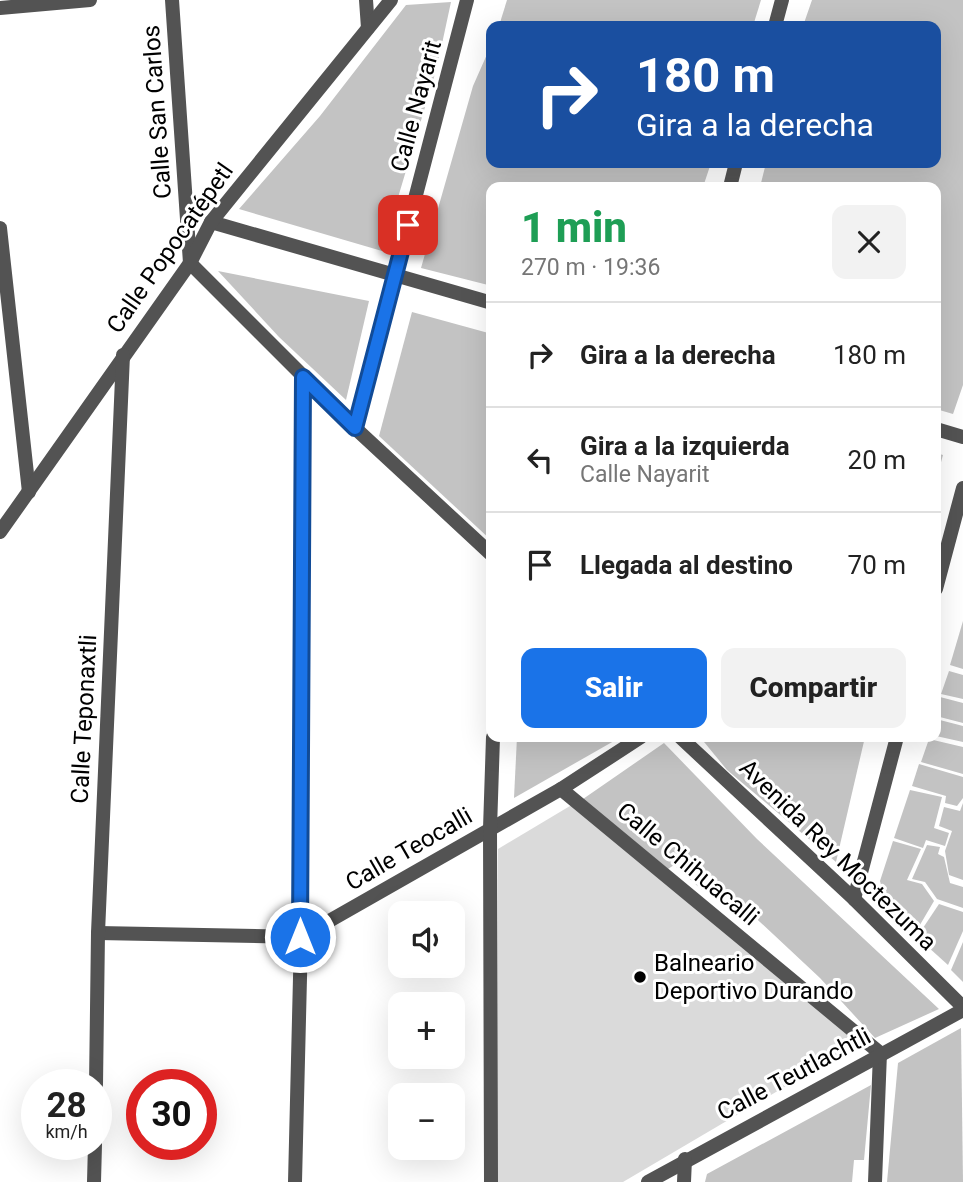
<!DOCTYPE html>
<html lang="es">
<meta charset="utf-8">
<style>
:root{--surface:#fff;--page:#f2f2f2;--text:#222;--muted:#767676;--line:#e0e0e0;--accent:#1a73e8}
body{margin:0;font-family:Roboto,sans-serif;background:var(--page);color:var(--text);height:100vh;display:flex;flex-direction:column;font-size:26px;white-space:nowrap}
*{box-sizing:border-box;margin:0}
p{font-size:23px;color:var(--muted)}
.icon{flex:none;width:38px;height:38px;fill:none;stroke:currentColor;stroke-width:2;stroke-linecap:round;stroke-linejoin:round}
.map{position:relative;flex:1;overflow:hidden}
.drawer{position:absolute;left:486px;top:182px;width:455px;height:560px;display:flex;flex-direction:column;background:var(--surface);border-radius:14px;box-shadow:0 7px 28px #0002}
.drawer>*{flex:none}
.guide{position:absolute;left:486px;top:21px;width:455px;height:147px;border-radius:14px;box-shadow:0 7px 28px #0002;background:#1a4fa0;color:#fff;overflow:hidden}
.buttons{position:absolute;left:388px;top:901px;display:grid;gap:14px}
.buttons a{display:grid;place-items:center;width:77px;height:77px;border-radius:14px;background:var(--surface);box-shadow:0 7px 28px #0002;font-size:35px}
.speed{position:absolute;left:21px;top:1069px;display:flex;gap:14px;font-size:35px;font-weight:700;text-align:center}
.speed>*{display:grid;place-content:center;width:91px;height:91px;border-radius:50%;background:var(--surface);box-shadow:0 7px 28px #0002;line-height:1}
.speed small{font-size:18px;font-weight:400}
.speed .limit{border:10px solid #d22;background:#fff;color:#111}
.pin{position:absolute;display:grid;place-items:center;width:60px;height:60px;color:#fff;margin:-30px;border-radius:14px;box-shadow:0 4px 10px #0006}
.me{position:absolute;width:77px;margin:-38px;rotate:0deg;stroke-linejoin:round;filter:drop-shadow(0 0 5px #0008)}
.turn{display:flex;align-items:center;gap:24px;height:147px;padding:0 35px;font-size:32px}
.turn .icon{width:91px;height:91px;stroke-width:2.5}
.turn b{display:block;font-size:49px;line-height:60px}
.round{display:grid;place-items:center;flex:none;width:74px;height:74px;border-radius:14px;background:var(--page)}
.summary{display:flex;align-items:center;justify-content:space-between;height:119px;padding:0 35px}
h1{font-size:42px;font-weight:800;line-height:52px;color:#1e9e55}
.button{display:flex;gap:14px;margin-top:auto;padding:14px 35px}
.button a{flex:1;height:80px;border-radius:14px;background:var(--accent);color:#fff;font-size:28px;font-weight:800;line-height:80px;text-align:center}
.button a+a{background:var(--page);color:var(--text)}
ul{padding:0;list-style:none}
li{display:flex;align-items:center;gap:21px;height:105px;padding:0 35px;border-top:2px solid var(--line)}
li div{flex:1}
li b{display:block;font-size:26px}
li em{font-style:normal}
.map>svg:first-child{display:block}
.green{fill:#dadada}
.building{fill:#c3c3c3}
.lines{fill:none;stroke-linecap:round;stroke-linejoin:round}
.street{stroke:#535353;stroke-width:14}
.route-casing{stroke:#114b97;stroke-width:18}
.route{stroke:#1a73e8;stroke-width:12}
.poi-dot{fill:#000;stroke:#fff;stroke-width:2.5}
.labels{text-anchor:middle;stroke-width:6;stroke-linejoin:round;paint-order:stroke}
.street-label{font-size:24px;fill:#000;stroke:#fff}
.poi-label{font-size:24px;fill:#000;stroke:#fff;text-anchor:start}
</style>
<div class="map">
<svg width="963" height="1182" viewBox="0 0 963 1182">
<rect width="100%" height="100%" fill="#fff"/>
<path class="green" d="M575 803 859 1043 623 1182H497L498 849Z"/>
<g class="building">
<path d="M507 0H761L753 26H499Z"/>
<path d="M812 0H963V385L953 414 936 409V187H760L766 163H936V26H803Z"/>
<path d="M451 2 437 67 382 251 239 209 320 116 406 5Z"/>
<path d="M492 43V163H711L703 187H492V286L421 268 473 86Z"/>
<path d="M218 271 369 301 346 400 279 337Z"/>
<path d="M412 312 492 334V541L379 436Z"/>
<path d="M936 453 943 455 937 477 936 476Z"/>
<path d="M963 621V669L950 665Z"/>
<path d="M949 671 963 675V699L941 694Z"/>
<path d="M940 697 963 703V723L936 716Z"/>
<path d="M936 719 963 726V742L936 736Z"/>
<path d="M517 737H621L514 798Z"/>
<path d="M700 737H865L836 862 727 770Z"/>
<path d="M929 739 963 747V774L921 762Z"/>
<path d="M664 743 757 839 939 1009 875 1038 820 978 714 879 702 890 674 865 668 869 583 799Z"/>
<path d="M919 764 963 777V798L957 806 945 803 946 796 912 786Z"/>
<path d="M910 790 942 797 934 828 949 833 945 846 926 840 923 848 894 838Z"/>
<path d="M963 803V880L949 875 945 851 952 831 939 826 944 807 960 811Z"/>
<path d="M893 841 921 849 907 880 922 884 934 901 914 935 889 915 880 881Z"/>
<path d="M927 845 940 847 938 854 944 857 950 883 963 887V908L937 899 925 882 912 879Z"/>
<path d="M939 904 963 912V931L948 965 917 937Z"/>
<path d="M963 942V982L951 970Z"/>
<path d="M961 1028 963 1182H887L898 1063Z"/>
<path d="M871 1085 864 1160H854L852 1182H705L707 1174Z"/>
</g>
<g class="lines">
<g class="street">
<path d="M172 0 190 263 355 428 492 555"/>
<path d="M366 0 368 28"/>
<path d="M0 8 90 0"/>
<path d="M775 26 782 0"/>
<path d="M730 187 736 163"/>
<path d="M211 222 492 303"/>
<path d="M0 228 29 492"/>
<path d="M355 428 467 0"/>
<path d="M936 429 963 437"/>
<path d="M0 532 190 263 211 222 391 0"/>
<path d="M936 589 963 488"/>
<path d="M680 737 854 899 963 1007"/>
<path d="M561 789 880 1053 875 1182"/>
<path d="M854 899 897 737"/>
<path d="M98 933 301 937 561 789 641 737"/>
<path d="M96 1085 98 933 123 355"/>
<path d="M94 1182 95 1144"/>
<path d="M295 1182 301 937 303 377"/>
<path d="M491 1182 490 829 493 737"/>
<path d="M648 1182 963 1010"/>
<path d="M684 1182 685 1159"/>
</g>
</g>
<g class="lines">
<defs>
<path id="route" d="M300 937 303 377 355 428 408 225"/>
</defs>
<use href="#route" class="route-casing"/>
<use href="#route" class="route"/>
</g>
<circle class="poi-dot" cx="640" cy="977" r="7"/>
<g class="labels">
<g class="street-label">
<text transform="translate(416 106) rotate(-75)" y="8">Calle Nayarit</text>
<text transform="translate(157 112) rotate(-94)" y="8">Calle San Carlos</text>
<text transform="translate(170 248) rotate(-55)" y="8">Calle Popocatépetl</text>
<text transform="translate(84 719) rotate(-87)" y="8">Calle Teponaxtli</text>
<text transform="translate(409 849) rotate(-30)" y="8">Calle Teocalli</text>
<text transform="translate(838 855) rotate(44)" y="8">Avenida Rey Moctezuma</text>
<text transform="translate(688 864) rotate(40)" y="8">Calle Chihuacalli</text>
<text transform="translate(794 1074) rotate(-28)" y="8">Calle Teutlachtli</text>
</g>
<g class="poi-label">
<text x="654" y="971">Balneario<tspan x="654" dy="28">Deportivo Durando</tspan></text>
</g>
</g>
</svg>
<div class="buttons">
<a><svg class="icon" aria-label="sound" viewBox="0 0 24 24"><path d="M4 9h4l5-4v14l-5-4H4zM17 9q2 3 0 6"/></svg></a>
<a>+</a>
<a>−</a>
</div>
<div class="speed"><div>28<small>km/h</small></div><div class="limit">30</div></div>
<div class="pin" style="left:408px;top:225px;background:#d93025"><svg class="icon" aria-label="arrive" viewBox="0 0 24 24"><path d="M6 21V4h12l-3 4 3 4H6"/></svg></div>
<svg class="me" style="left:300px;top:937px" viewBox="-20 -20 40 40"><circle r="17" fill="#1a73e8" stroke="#fff" stroke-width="3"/><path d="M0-11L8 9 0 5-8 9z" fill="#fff"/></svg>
<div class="guide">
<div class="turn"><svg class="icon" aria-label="right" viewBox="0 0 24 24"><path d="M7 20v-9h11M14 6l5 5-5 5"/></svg><div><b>180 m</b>Gira a la derecha</div></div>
</div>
<section class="drawer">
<div class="summary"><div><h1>1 min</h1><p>270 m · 19:36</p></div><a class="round"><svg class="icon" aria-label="close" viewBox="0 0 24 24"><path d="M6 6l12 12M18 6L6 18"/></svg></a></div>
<ul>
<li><svg class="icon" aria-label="right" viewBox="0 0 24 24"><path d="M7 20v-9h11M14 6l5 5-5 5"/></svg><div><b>Gira a la derecha</b></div><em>180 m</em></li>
<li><svg class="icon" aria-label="left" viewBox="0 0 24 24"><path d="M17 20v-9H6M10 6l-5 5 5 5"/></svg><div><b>Gira a la izquierda</b><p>Calle Nayarit</p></div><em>20 m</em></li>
<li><svg class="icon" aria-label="arrive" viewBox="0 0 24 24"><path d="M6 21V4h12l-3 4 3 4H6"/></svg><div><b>Llegada al destino</b></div><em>70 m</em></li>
</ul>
<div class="button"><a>Salir</a><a>Compartir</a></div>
</section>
</div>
